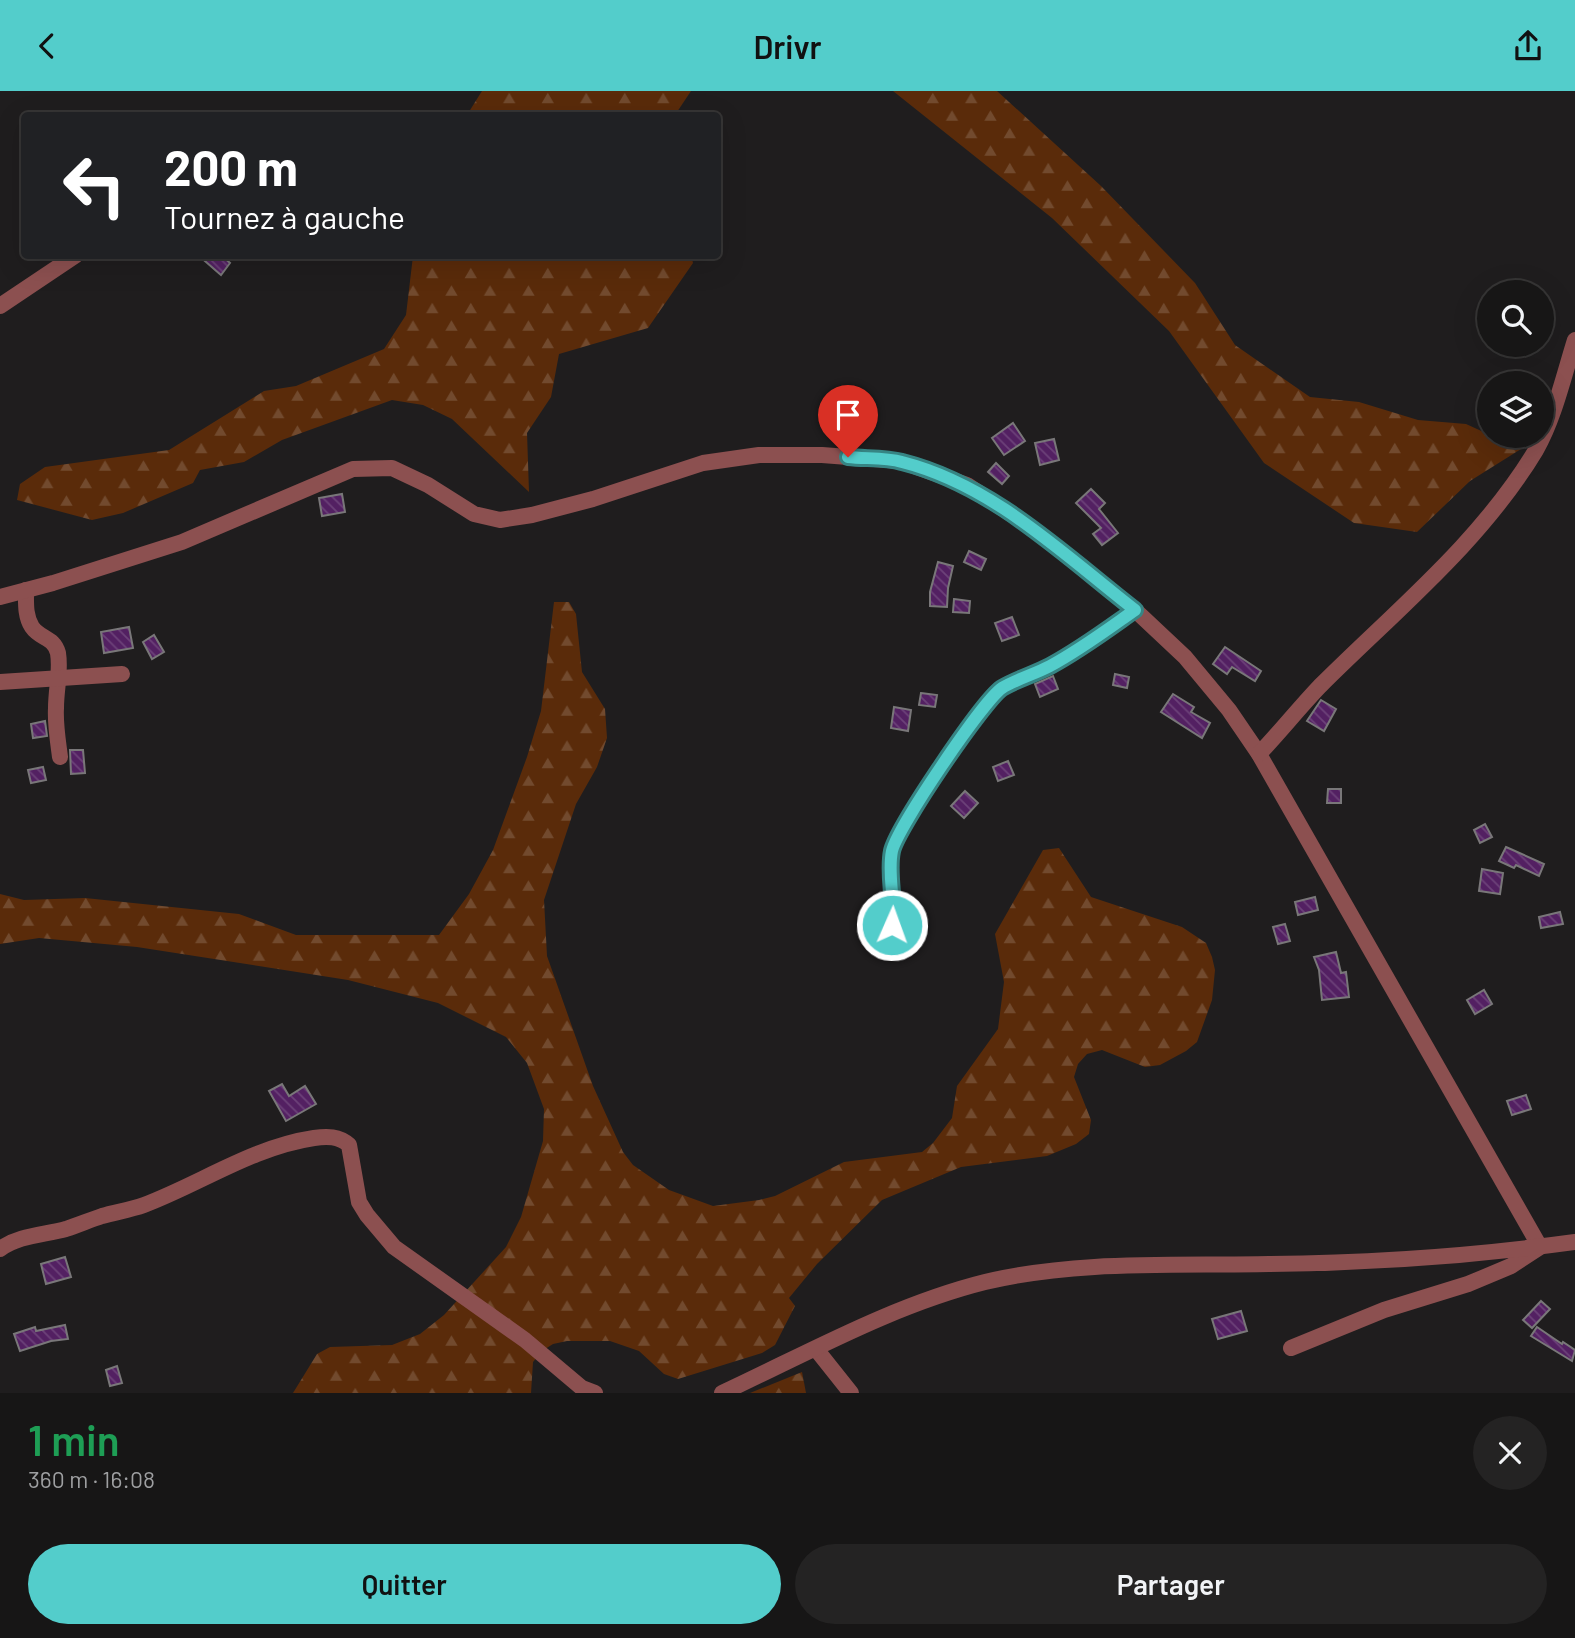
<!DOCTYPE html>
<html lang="fr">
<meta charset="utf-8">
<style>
:root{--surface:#171616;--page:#242323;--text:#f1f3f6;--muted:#9e9fa1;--line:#363535;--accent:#53cdcb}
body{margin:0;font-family:Barlow,sans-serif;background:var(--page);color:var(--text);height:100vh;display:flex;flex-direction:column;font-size:26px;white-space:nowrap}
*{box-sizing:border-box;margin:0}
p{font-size:23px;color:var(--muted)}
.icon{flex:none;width:38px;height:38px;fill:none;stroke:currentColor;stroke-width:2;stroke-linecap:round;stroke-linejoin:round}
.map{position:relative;height:1302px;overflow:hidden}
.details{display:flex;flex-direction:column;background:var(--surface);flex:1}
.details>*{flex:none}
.top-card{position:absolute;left:21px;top:21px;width:700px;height:147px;border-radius:7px;box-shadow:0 7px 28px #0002,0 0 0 2px var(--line);background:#202124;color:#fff;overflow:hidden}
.fabs{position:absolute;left:1477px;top:189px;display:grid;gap:14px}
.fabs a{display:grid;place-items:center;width:77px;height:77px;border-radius:50%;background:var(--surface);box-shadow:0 7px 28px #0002,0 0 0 2px var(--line);font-size:35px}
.pin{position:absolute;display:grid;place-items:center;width:60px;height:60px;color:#fff;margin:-72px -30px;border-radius:50% 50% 50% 0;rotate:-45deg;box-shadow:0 0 7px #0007}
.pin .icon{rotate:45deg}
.me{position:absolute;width:77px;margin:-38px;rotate:2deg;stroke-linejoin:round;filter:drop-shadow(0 0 5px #0008)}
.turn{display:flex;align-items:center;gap:24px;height:147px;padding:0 28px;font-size:32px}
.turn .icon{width:91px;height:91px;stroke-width:2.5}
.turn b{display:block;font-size:49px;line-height:60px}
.round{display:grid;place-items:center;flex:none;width:74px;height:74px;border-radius:37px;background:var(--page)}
.headline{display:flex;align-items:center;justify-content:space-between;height:119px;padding:0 28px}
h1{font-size:42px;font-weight:600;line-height:52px;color:#1e9e55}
.action{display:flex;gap:14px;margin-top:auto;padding:14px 28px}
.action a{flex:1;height:80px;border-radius:42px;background:var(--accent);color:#111;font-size:28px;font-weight:600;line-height:80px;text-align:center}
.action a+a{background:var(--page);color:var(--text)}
header{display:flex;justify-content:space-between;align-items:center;height:91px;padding:0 28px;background:var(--accent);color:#111;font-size:32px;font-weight:600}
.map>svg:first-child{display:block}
.forest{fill:url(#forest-firs)}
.building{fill:url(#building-back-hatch);stroke:#797779;stroke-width:2}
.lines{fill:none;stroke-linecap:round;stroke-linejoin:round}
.minor{stroke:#8c5050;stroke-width:16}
.route-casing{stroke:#368584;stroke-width:18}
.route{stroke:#53cdcb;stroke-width:12}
</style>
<header><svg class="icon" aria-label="back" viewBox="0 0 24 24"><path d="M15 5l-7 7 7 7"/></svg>Drivr<svg class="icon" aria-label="share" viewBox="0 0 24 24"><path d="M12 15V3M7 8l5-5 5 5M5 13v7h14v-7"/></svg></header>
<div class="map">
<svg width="1575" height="1302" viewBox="0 0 1575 1302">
<defs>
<pattern id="forest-firs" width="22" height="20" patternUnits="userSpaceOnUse" patternTransform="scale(1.75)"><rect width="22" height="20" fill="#5a2b0a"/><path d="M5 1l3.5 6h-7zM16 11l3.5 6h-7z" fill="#724a2e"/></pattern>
<pattern id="building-back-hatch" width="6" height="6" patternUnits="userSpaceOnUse" patternTransform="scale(1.75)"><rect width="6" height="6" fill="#532062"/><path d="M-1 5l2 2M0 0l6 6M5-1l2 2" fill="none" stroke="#6c4179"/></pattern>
</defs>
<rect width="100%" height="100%" fill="#1f1d1e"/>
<g class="forest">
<path d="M482 0H691L675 24H467Z"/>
<path d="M893 0H997L1101 95 1195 192 1235 254 1310 306 1359 311 1418 329 1466 333 1521 358 1470 390 1417 441 1354 432 1264 372 1169 240 1052 127Z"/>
<path d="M413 165 691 164 693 172 648 237 559 263 551 306 527 342 529 401 452 328 423 314 392 309 282 349 244 371 200 379 193 392 123 422 92 429 17 409 20 393 45 376 169 359 264 300 296 295 384 258 406 224Z"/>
<path d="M554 511H569L576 523 582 581 605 618 607 647 597 676 576 713 544 809 547 865 593 995 623 1061 633 1074 669 1099 713 1115 759 1109 775 1105 844 1071 922 1061 933 1052 952 1027 957 995 998 938 1004 891 995 843 1043 759 1059 757 1091 806 1182 836 1206 852 1212 866 1215 879 1212 909 1197 951 1186 960 1160 974 1145 976 1102 959 1087 963 1078 973 1074 986 1091 1029 1089 1043 1076 1053 1047 1065 961 1076 882 1109 817 1173 789 1207 795 1215 775 1254 762 1262 678 1288 664 1283 639 1260 610 1250H567L553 1253 542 1260 533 1271 531 1302H293L317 1263 330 1256 392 1254 420 1243 444 1224 506 1156 521 1126 543 1050 544 1018 527 972 506 946 438 912 348 889 137 856 39 847 0 853V803L24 809 85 807 239 823 296 844H439L469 803 493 759 527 666 541 620Z"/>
<path d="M802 1281 806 1302H750Z"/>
</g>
<g class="building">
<path d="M198 164H221L230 172 221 184Z"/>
<path d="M1013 332 1025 350 1004 364 992 347Z"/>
<path d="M1054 348 1059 369 1040 374 1035 352Z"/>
<path d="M996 372 1009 385 1002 393 988 381Z"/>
<path d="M1091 398 1105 412 1099 418 1118 442 1102 454 1093 443 1101 437 1076 412Z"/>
<path d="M342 403 345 421 322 425 319 407Z"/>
<path d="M969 460 986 468 981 479 964 471Z"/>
<path d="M938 471 953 475 948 497 947 516 930 515V501Z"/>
<path d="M954 508 970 510 969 522 953 521Z"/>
<path d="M1012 526 1019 544 1002 550 995 532Z"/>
<path d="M129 536 133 557 104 562 101 541Z"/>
<path d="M154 544 164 561 152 568 143 551Z"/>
<path d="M1225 556 1261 580 1255 590 1232 576 1227 583 1213 573Z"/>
<path d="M1115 583 1129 586 1127 597 1113 594Z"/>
<path d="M1053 585 1058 598 1040 606 1035 593Z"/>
<path d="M921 602 937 604 935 616 919 614Z"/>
<path d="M1173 603 1194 616 1191 621 1210 632 1202 647 1161 621Z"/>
<path d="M1321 609 1336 618 1324 640 1307 630Z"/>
<path d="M894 616 911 619 908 640 891 637Z"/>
<path d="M45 630 47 645 33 647 31 633Z"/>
<path d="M70 659H83L85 682 71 683Z"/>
<path d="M1008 670 1014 684 998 690 993 676Z"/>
<path d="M43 676 46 689 31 692 28 679Z"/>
<path d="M1328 698H1341V712H1327Z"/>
<path d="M965 700 978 712 964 727 951 715Z"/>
<path d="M1485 733 1492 746 1480 752 1474 739Z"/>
<path d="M1506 756 1544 773 1539 785 1516 774 1514 777 1499 770Z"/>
<path d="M1482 778 1503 782 1500 803 1479 800Z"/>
<path d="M1315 806 1318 819 1298 824 1295 811Z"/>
<path d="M913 814 923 825 914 833 904 822Z"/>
<path d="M1560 821 1563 833 1541 837 1539 826Z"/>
<path d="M1285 833 1290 850 1278 853 1273 836Z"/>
<path d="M883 839 891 851 877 858 870 846Z"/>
<path d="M1336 861 1341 882 1346 881 1349 906 1322 909 1319 879 1314 866Z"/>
<path d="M1484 899 1492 913 1475 923 1467 909Z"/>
<path d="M282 993 289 1005 305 995 316 1013 286 1030 269 1000Z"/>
<path d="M1526 1004 1531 1018 1512 1024 1507 1010Z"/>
<path d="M65 1166 71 1186 46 1193 41 1173Z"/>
<path d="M1541 1210 1550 1218 1532 1237 1523 1229Z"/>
<path d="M1241 1220 1247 1240 1218 1248 1212 1228Z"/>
<path d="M65 1234 68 1248 51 1250 20 1260 14 1243 35 1236 36 1240Z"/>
<path d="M1537 1236 1562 1253 1563 1251 1575 1259 1572 1270 1531 1245Z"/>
<path d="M117 1275 122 1292 110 1295 106 1279Z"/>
</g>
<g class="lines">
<g class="minor">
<path d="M0 215 76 164"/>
<path d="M26 499C26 512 25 525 32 536 40 548 54 546 58 562 61 580 56 598 56 617 55 633 58 650 60 666"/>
<path d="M0 506 53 492 182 451 353 378 392 377 428 394 474 423 500 429 532 424 593 408 703 372 759 364H822L900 370 967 394 1032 437 1135 519 1185 566 1229 619 1259 663 1540 1156 1511 1175 1468 1193 1384 1219 1291 1257"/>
<path d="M0 591 122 583"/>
<path d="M1259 663C1280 641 1299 617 1320 595 1395 520 1480 452 1536 359 1554 328 1564 284 1575 249"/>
<path d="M892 834C896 810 887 784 892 760 897 738 983 609 1002 597 1017 588 1035 583 1050 575 1080 559 1108 538 1135 519"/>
<path d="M0 1158C19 1144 44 1144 66 1138 78 1134 90 1129 102 1125 116 1121 130 1119 144 1114 200 1093 253 1056 314 1047 327 1045 339 1045 349 1054L359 1111 367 1124 394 1156 525 1249 582 1297 595 1302"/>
<path d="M816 1258 851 1302"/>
<path d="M722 1302C808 1262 893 1214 985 1191 1077 1169 1175 1175 1269 1173 1372 1172 1473 1165 1575 1151"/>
</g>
</g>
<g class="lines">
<defs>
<path id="route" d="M848 366C865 368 885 366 902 371 993 394 1063 463 1135 519 1108 538 1080 559 1050 575 1035 583 1017 588 1002 597 983 610 897 737 892 760 887 784 896 810 892 834"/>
</defs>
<use href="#route" class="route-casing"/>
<use href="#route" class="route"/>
</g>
</svg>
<div class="fabs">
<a><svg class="icon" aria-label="search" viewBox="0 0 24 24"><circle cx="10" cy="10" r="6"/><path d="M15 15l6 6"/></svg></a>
<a><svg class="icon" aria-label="layers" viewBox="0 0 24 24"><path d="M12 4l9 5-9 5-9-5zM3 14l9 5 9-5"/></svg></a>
</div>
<div class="pin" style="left:848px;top:366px;background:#d93025"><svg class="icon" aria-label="arrive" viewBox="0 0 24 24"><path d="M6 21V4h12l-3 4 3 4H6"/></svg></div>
<svg class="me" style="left:892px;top:834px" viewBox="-20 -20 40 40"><circle r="17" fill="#53cdcb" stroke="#fff" stroke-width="3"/><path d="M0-11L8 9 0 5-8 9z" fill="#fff"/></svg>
<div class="top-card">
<div class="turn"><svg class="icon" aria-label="left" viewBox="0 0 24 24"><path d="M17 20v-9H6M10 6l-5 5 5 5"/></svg><div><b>200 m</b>Tournez à gauche</div></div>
</div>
</div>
<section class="details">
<div class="headline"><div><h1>1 min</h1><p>360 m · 16:08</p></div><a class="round"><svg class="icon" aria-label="close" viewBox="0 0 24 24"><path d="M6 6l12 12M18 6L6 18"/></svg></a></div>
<div class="action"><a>Quitter</a><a>Partager</a></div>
</section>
